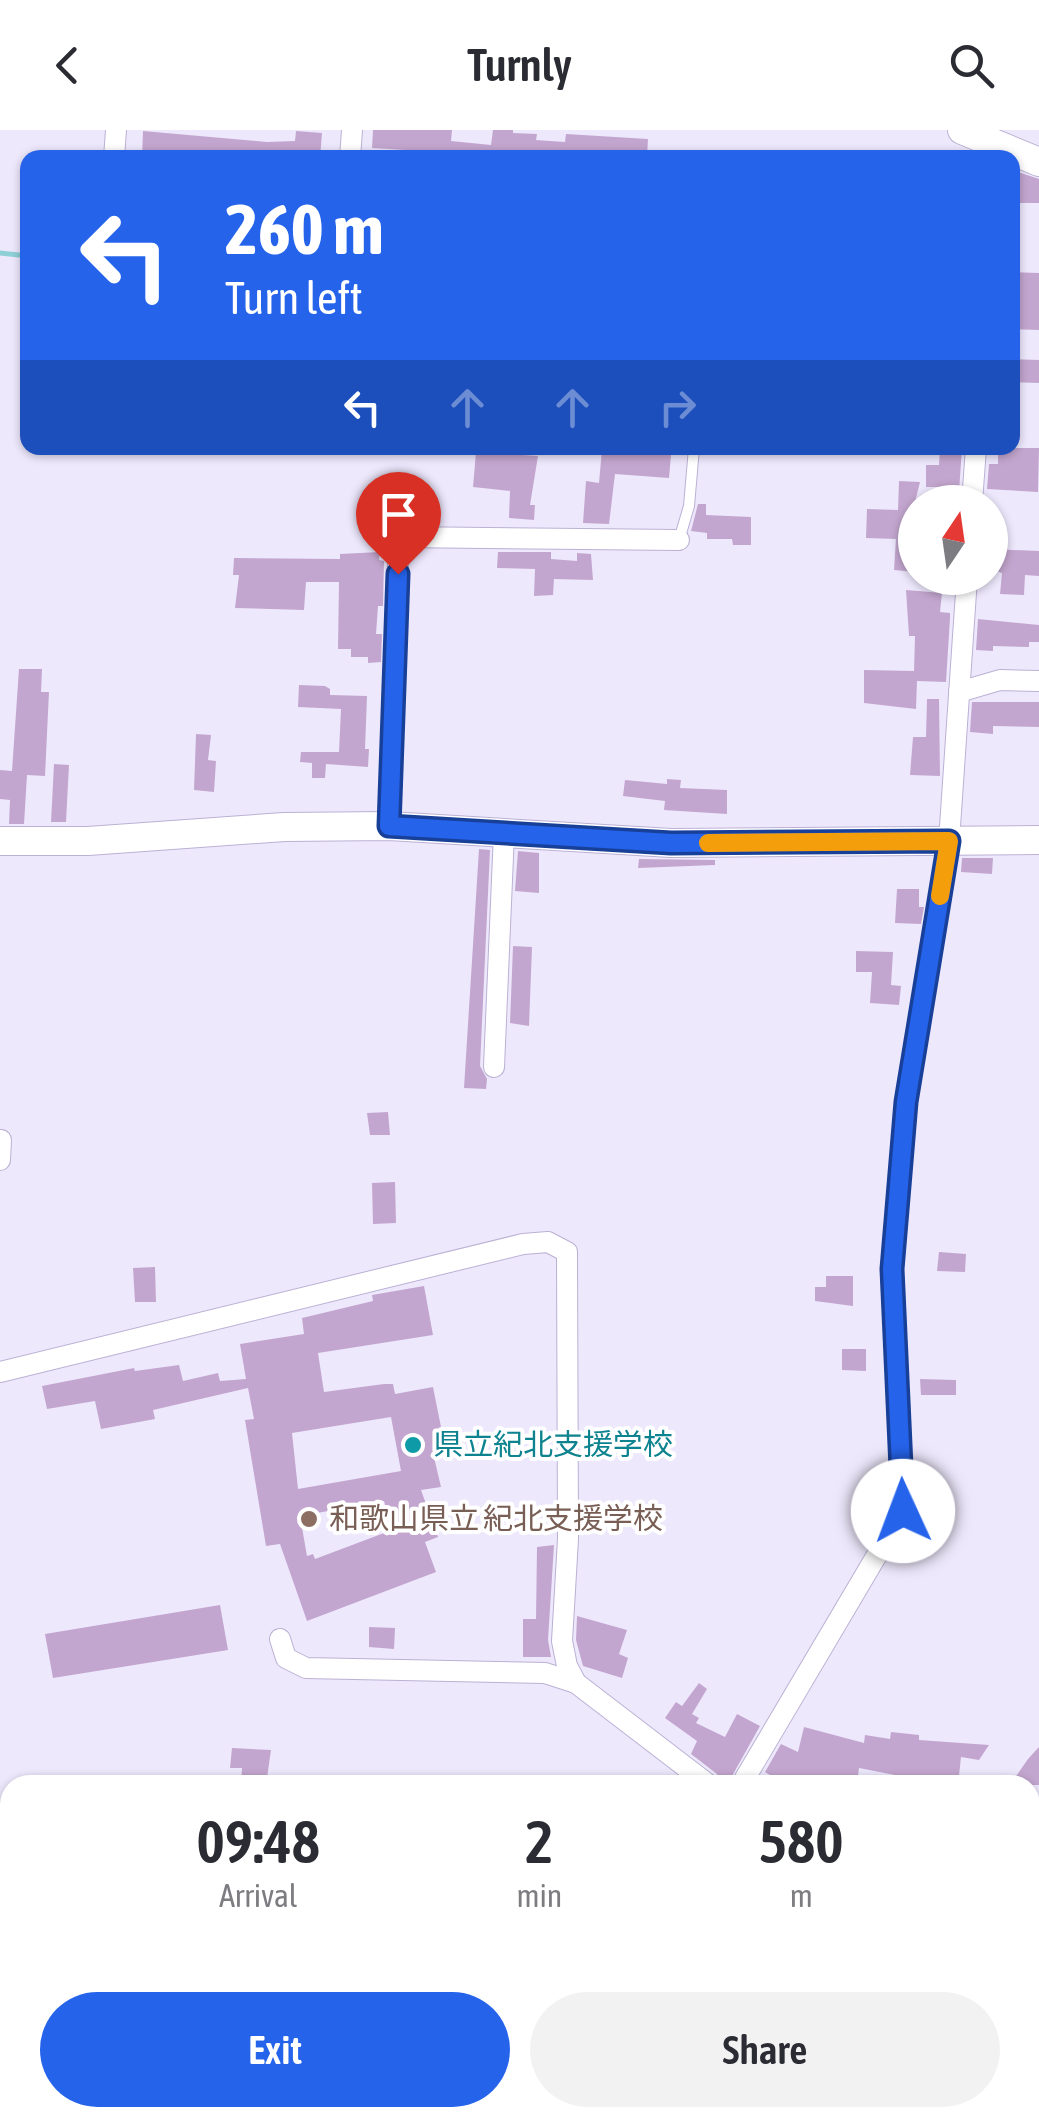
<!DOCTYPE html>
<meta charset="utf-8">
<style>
:root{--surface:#fff;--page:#f2f2f3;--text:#2b2b33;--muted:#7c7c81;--accent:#2563eb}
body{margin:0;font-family:"Asap Condensed","Noto Sans JP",sans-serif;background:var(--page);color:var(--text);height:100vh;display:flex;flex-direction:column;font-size:38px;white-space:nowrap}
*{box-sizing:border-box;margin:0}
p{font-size:32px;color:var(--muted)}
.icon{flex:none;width:55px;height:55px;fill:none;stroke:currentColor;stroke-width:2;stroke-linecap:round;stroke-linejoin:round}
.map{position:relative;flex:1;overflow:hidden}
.sheet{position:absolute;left:0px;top:1645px;width:1040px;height:352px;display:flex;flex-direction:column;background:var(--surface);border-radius:30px 30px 0 0;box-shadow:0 2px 8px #0004}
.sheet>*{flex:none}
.banner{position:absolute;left:20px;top:20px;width:1000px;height:305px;border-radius:20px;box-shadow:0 2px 8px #0004;background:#2563eb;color:#fff;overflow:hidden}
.needle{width:65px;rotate:13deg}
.tools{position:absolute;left:898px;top:355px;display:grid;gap:20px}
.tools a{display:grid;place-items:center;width:110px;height:110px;border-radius:50%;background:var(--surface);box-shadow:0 2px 8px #0004;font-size:50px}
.pin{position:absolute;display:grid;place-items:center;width:85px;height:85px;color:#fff;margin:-102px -42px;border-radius:50% 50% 50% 0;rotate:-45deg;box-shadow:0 0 10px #0007}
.pin .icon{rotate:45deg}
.me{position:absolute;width:110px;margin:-55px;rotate:358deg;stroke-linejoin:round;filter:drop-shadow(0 0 8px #0008)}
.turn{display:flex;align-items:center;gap:35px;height:210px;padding:0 40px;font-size:45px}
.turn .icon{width:130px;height:130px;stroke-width:2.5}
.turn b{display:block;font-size:70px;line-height:85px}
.lanes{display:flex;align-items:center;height:95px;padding:0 40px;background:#0003;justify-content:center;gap:50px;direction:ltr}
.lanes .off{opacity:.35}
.eta{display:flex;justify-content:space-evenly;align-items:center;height:170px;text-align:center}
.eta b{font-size:60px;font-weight:600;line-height:70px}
.button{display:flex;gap:20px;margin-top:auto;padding:20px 40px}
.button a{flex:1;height:115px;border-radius:60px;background:var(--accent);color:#fff;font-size:40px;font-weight:600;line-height:115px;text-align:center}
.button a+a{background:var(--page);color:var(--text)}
header{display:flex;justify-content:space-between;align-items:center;height:130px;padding:0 40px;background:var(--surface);font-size:45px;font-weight:600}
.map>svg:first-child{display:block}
.green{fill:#cfd6ad}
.forest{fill:#aab382}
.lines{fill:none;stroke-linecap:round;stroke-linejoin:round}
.stream{stroke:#8fd0d7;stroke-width:5}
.building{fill:#c3a6cf;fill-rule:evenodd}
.lane-casing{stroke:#bbb1d4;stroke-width:12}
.street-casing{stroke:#bbb1d4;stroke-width:22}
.secondary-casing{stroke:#bbb1d4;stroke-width:30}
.lane{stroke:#fff;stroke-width:10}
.street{stroke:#fff;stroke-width:20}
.secondary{stroke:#fff;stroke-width:28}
.route-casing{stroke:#184099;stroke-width:25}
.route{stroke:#2563eb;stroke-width:18}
.slow{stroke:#f59e0b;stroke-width:18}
.culture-dot{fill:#0f9aa8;stroke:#fff;stroke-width:4}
.education-dot{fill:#8d6e63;stroke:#fff;stroke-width:4}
.labels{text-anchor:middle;stroke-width:8;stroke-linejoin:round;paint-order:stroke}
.culture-label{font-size:30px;fill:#0d838f;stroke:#fff;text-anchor:start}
.education-label{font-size:30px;fill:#785e54;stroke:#fff;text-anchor:start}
</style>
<header><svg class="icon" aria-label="back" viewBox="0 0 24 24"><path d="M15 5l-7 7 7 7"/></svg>Turnly<svg class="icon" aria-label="search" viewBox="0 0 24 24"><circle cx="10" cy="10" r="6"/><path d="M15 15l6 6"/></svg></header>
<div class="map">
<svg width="1039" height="1996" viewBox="0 0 1039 1996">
<rect width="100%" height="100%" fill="#eee8fd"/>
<path class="green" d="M379 1988H538L529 1996H377Z"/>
<g class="forest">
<path d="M1030 1751 1039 1752V1996H982L983 1988H1030Z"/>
<path d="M673 1988H815L817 1996H667Z"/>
</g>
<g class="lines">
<path class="stream" d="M0 123 28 126"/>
</g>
<g class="building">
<path d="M373 0H452L451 11 491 15 493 0H513V3L537 4 536 10 565 12 566 4 648 9 647 27 601 28V23L564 28H405V20L372 18Z"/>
<path d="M143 1 267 12 295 11 296 1 322 3 320 28 165 24V28H142Z"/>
<path d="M1012 40 1039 49V73H1012Z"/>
<path d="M1012 142 1039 143V200L1012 199Z"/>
<path d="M1012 229 1039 230V253L1012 252Z"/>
<path d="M940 318H962L959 362 951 361V357H926V335H939Z"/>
<path d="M998 318H1039L1038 362 987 359 989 334H998Z"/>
<path d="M602 319 671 325 669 348 615 344 609 394 583 393 586 351 599 353Z"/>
<path d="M476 322 538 326 530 375H535L534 390 509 388 510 361 473 357Z"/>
<path d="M899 351 920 352 915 372V442L894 440 896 409 866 408 867 379 898 380Z"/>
<path d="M698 374H706V385L751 387V415H733L732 409H707V403L691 401Z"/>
<path d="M990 419 1039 421V446L1025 445 1024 465 1000 464 1002 443 990 439Z"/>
<path d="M380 422 379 430 384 431 383 476H378L376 504H382L381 532 368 533V527H351V519H338L339 452H306L304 480 235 478 239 445H233L234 428 340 429V424Z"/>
<path d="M498 422H551V429L577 431V423L591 424 593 450 554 449 553 465 534 466 535 439 497 438Z"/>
<path d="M906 460 942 463 940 482 950 483V488L946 552 917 551 916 579 864 573V540L914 541 915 506H909Z"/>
<path d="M978 489 1039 495V512H1029V517L993 516V521L976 520Z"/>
<path d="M19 539H42L41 562H49L45 646 27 645 24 694H9L10 670 0 669V640L12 641Z"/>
<path d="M299 555 325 556 330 559V565L367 566 365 619H369L368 637 326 634 325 648H312V633L300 632 301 622H339L341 579 298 577Z"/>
<path d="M927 569H939L940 646 910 645 913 607H926Z"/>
<path d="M972 572H1039V597L993 596V604L970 602Z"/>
<path d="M196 604 211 605 208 630 216 631 214 662 194 660Z"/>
<path d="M54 634 69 635 66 692H51Z"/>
<path d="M667 649 681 650 680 658 727 660V684L664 680 665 671 623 666 625 650 667 654Z"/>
<path d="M479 719 490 720 480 936 487 949 486 959 464 958Z"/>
<path d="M518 721 539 723V763L515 761Z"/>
<path d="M962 728H993L992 744 961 742Z"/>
<path d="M639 729 715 730V735L638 738Z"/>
<path d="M897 759H919V777H924L921 794 895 793Z"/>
<path d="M513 816 532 817 529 896 510 893Z"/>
<path d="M856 821 893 822 891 855 901 856 899 875 870 873 872 842H856Z"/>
<path d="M388 982 390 1005H370L367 983Z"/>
<path d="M395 1052 396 1093 373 1094 372 1053Z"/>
<path d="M939 1122 966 1124 965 1142 937 1141Z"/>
<path d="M155 1137 156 1172H135L133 1138Z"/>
<path d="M826 1146H853V1176L815 1171V1157H826Z"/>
<path d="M424 1156 433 1205 318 1223 324 1262 384 1254H393L395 1264 433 1257 446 1322 433 1323 441 1357 421 1360 438 1407 425 1412 436 1442 307 1491 280 1414 266 1416 245 1290 254 1289 248 1258 153 1280 155 1289 101 1299 95 1271 47 1279 42 1256 134 1238 135 1241 179 1235 183 1251 218 1243 220 1251 246 1249 240 1214 304 1204 302 1188 373 1171 372 1165ZM391 1287 401 1341 298 1359 292 1303ZM384 1371 392 1400 315 1429 313 1424 307 1426 300 1386Z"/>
<path d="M842 1219H866V1241L842 1240Z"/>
<path d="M920 1249 956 1250V1265H921Z"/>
<path d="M915 1343H936V1367H916Z"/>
<path d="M554 1415 548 1510 551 1527H523V1489H536L537 1417Z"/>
<path d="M220 1475 228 1520 53 1548 45 1504Z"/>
<path d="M577 1486 627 1500 619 1524 628 1528 622 1548 583 1536 576 1510Z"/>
<path d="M369 1497 395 1498 394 1519 369 1517Z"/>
<path d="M699 1553 707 1559 692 1584 699 1588 696 1593 725 1607 737 1584 760 1596 727 1655H723L717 1644 691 1624 697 1611 665 1588 676 1572 682 1576Z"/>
<path d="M804 1597 864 1613 865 1605 890 1609 891 1602 919 1605V1610L989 1615 979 1630 961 1627 958 1655H905L906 1649 900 1646 859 1638 857 1655H786L765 1642 781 1614 798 1622Z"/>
<path d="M1039 1617V1655H1010L1028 1629Z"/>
<path d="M232 1618 271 1620 266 1655H241L242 1638H230Z"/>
</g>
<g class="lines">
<defs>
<path id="lane" d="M679 410 689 376 694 318"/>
<g id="street">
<path d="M114 28 116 0"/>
<path d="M350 28 352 0"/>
<path d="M972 372 976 318"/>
<path d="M959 562 1000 550 1039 551"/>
<path d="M389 696 399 407 679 410"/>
<path d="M494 937 504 703"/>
<path d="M0 1030 1 1010"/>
<path d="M0 1242 523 1114 548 1112 567 1122 568 1409 562 1511 567 1536 576 1553"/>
<path d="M280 1509 286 1528 306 1538 545 1543 576 1553 709 1655"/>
<path d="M741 1655 903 1381 892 1139 906 971 949 711 967 448"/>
<path d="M0 1854 10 1855"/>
</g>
<g id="secondary">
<path d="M962 0 1039 32"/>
<path d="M0 711H88L284 697 389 696 671 713 1039 710"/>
<path d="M1030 1695 1039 1699"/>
<path d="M556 1996 566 1988"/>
</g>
</defs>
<use href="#lane" class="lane-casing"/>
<use href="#street" class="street-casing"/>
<use href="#secondary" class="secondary-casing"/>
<use href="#lane" class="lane"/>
<use href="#street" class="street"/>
<use href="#secondary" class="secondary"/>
</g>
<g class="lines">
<defs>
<path id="route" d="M398 444 389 696 671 713 949 711 906 972 892 1139 903 1381"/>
</defs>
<use href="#route" class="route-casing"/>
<use href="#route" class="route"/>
<path class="slow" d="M708 713 949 711 940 766"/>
</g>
<circle class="culture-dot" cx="413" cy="1315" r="10"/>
<circle class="education-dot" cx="309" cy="1389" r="10"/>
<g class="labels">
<g class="culture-label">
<text x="433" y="1325">県立紀北支援学校</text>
</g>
<g class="education-label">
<text x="329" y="1399">和歌山県立 紀北支援学校</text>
</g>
</g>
</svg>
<div class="tools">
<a><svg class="needle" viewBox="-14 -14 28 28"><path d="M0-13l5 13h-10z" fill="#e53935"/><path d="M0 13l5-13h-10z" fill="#7c7c81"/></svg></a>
</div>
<div class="pin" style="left:398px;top:444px;background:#d93025"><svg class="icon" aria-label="arrive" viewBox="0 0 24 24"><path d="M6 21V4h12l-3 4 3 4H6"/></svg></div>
<svg class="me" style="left:903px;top:1381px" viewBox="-20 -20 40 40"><circle r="19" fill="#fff"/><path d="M0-13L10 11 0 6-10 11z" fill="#2563eb"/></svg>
<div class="banner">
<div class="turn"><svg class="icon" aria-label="left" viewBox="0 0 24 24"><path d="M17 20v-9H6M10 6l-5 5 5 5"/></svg><div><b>260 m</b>Turn left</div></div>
<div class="lanes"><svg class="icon" aria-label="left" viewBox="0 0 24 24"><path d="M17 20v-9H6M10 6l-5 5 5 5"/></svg><svg class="icon off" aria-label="ahead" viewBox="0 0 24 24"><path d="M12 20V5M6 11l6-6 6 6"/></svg><svg class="icon off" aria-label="ahead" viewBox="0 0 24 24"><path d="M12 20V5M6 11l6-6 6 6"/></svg><svg class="icon off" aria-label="right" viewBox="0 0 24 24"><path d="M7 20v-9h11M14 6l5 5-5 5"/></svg></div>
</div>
<section class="sheet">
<div class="eta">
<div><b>09:48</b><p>Arrival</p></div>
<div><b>2</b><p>min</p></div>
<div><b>580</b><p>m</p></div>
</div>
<div class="button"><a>Exit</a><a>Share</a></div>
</section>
</div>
